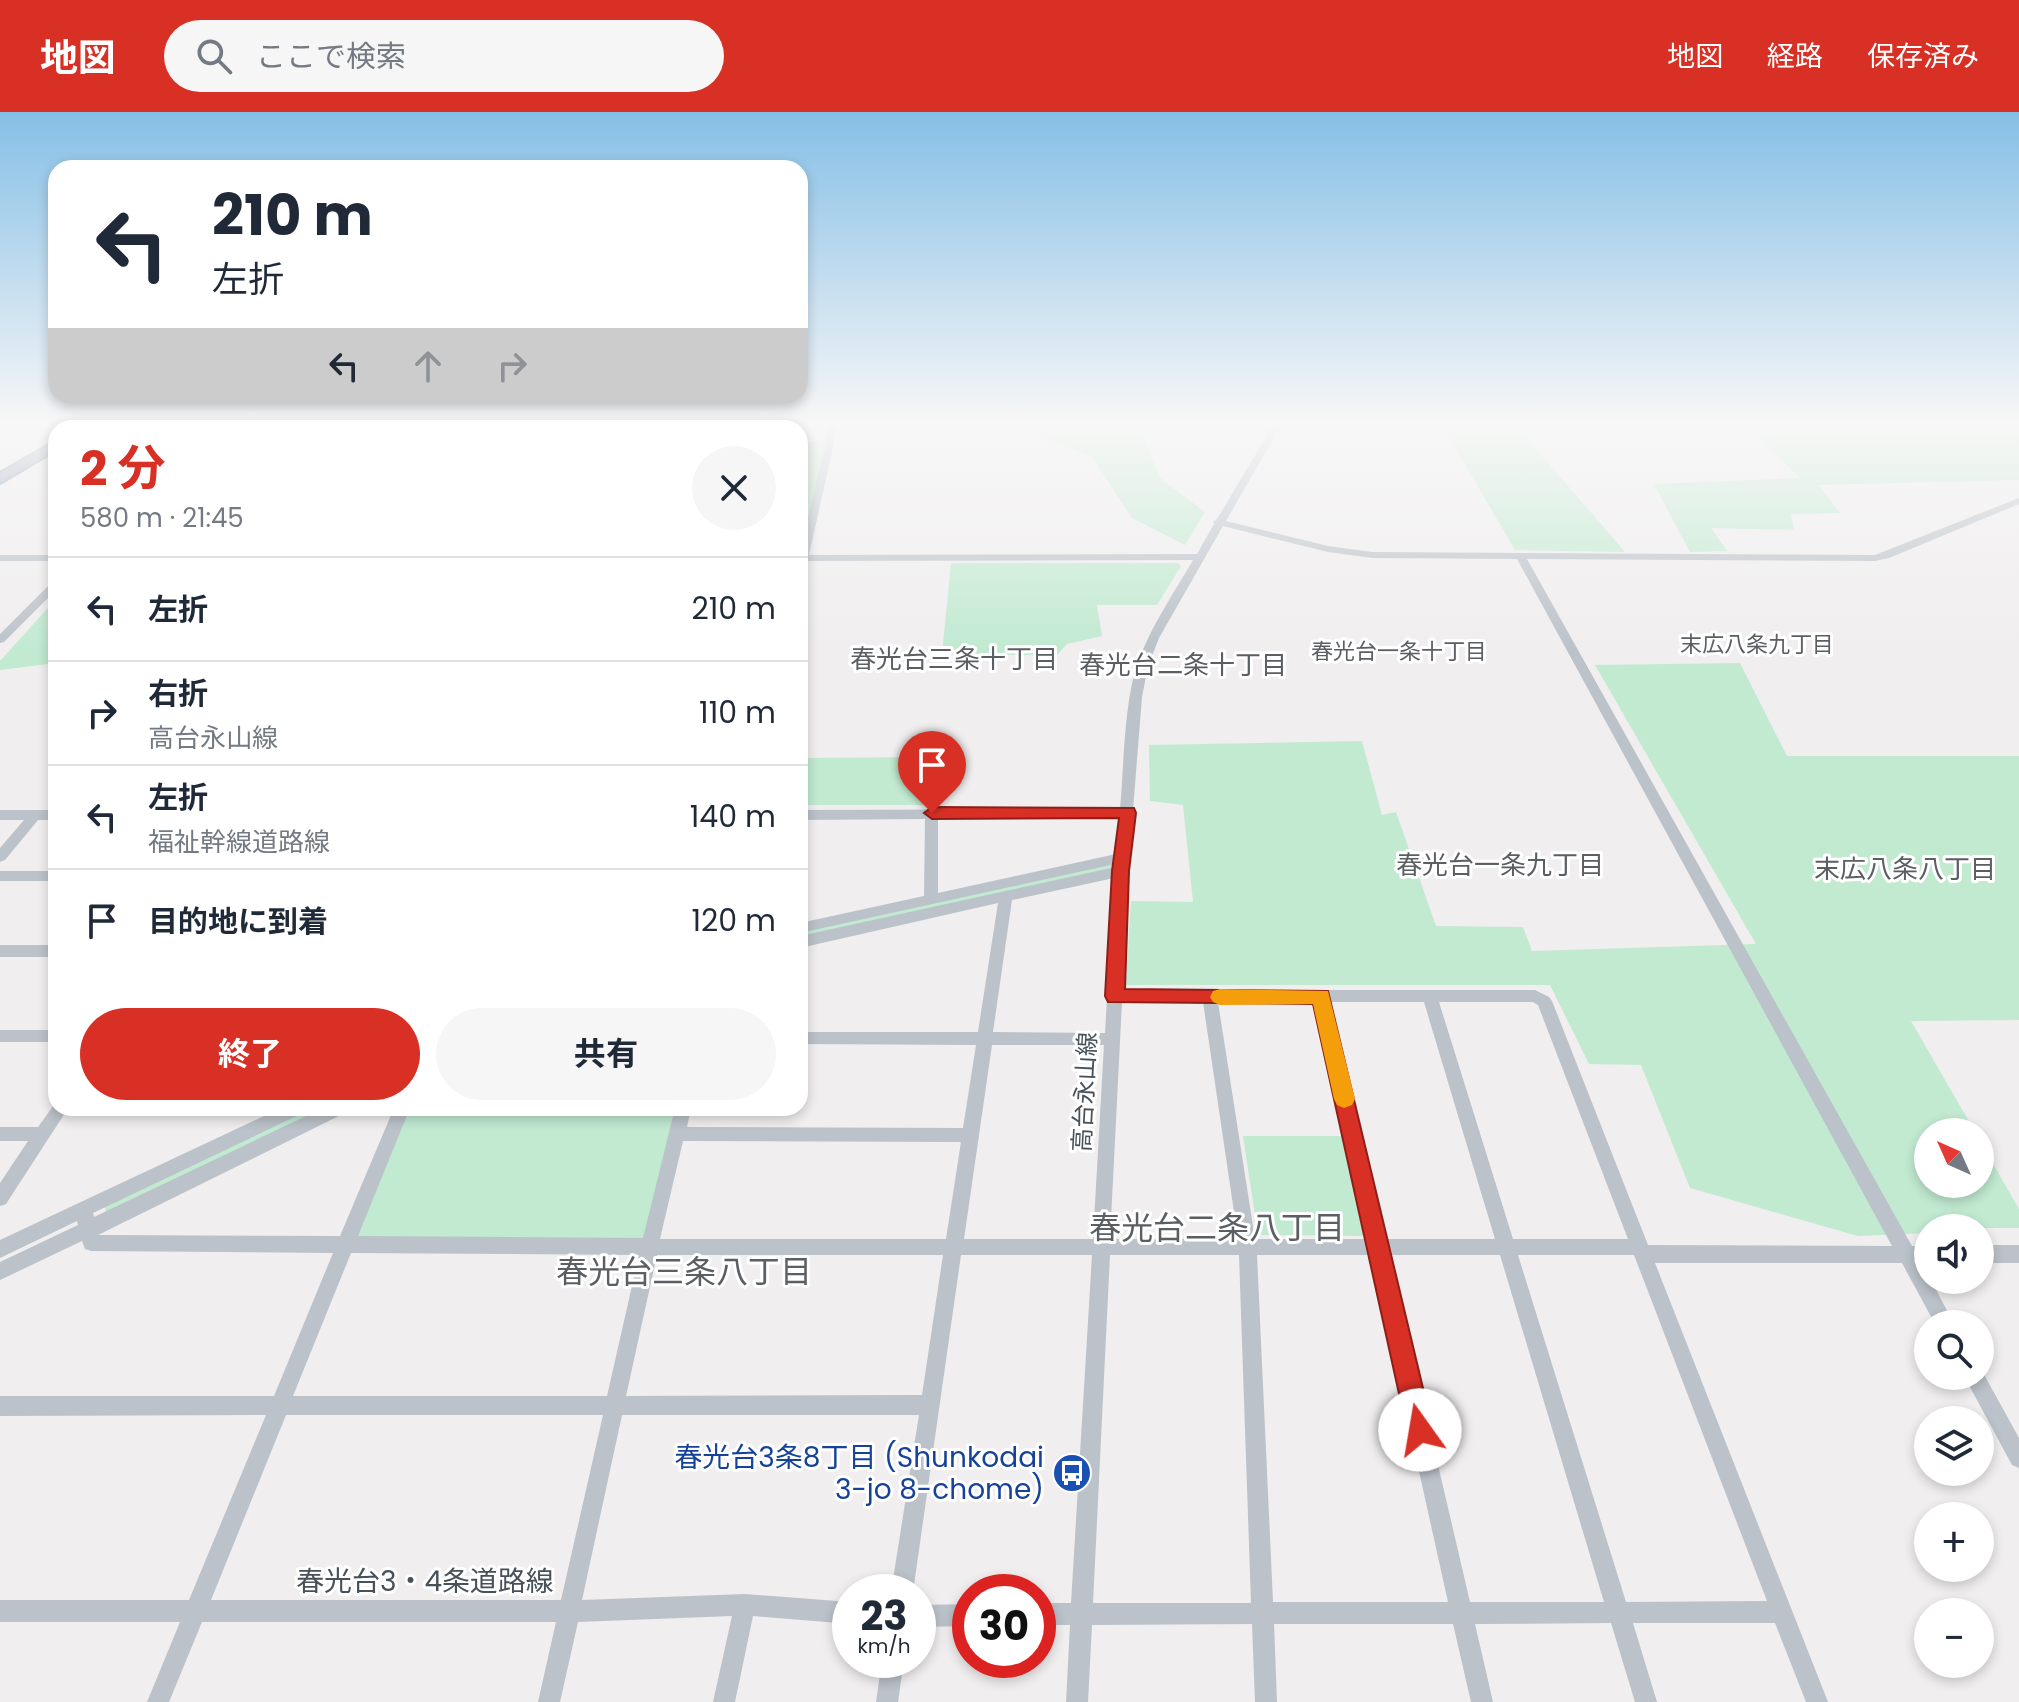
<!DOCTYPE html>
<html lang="ja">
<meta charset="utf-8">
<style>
:root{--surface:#fff;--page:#f6f6f7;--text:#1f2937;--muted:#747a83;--line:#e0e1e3;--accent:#d93025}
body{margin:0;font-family:Poppins,"Noto Sans JP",sans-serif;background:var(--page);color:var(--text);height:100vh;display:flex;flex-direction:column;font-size:30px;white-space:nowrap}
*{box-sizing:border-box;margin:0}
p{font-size:26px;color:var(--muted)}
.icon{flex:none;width:44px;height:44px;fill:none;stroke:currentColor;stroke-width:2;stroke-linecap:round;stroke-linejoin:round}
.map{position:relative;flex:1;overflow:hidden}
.panel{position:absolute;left:48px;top:308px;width:760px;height:696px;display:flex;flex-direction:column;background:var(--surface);border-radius:24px;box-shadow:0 4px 12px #0003}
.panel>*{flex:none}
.hud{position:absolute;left:48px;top:48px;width:760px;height:244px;border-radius:24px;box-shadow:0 4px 12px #0003;background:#fff;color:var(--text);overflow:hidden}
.needle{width:52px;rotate:315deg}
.controls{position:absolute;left:1914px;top:1006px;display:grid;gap:16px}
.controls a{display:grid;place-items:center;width:80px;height:80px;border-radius:50%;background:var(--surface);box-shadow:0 4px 12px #0003;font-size:40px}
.speed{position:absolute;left:832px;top:1462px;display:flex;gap:16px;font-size:40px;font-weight:700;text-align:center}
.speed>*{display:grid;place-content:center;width:104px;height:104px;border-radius:50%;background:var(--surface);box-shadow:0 4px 12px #0003;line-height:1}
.speed small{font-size:20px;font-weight:400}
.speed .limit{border:12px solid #d22;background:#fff;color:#111}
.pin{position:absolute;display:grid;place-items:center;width:68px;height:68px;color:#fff;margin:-82px -34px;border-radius:50% 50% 50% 0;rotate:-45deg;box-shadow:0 0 8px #0007}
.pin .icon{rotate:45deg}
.me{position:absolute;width:88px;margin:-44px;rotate:347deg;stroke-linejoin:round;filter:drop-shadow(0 0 6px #0008)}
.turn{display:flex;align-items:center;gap:28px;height:168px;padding:0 32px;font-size:36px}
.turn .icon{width:104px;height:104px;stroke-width:2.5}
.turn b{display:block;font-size:56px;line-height:68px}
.lanes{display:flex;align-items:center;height:76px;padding:0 32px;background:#0003;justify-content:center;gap:40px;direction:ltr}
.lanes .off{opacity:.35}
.round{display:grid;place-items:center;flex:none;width:84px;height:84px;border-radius:42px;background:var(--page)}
.summary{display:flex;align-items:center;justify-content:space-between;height:136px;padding:0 32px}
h1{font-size:48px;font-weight:700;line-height:60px;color:var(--accent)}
.cta{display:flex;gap:16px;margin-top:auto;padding:16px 32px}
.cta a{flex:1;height:92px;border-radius:48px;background:var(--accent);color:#fff;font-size:32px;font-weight:700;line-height:92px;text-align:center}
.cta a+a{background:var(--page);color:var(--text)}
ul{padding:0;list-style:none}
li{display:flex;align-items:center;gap:24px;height:104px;padding:0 32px;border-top:2px solid var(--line)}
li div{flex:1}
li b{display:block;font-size:30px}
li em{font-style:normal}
header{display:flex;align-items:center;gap:48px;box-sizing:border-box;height:112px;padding:0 40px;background:var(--accent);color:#fff}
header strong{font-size:38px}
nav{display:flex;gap:44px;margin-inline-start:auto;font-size:28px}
.search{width:560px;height:72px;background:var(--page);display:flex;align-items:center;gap:20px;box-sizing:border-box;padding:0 28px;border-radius:44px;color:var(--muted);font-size:30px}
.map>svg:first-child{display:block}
.green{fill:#c1ead1}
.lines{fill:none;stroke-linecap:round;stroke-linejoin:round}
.highway-casing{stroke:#768ba3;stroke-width:4}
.minor{fill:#bbc2c9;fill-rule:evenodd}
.highway{fill:#8ba0b8;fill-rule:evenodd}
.route{fill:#d93025;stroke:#8d1f18;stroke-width:2}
.slow{fill:#f59e0b}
.labels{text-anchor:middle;stroke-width:6;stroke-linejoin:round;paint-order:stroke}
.far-neighbourhood-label{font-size:22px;fill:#5b5e62;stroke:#fff}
.street-label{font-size:24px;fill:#485159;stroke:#fff}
.neighbourhood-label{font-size:26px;fill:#5b5e62;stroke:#fff}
.near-transit-label{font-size:28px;fill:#164399;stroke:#fff;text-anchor:end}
.near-street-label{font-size:28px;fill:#485159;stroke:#fff}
.near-neighbourhood-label{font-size:32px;fill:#5b5e62;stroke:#fff}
</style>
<header>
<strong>地図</strong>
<div class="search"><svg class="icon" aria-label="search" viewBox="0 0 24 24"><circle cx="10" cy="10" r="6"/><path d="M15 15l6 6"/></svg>ここで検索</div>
<nav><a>地図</a><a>経路</a><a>保存済み</a></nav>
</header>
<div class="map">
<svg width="2019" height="1590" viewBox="0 0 2019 1590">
<rect width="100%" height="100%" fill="#f0eeee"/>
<g class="green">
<path d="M938 313H1138L1160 366 1205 400 1185 433 1132 406 1092 345 1025 319 974 320Z"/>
<path d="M1442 313H2019V368L1819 373 1840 401 1791 402 1794 418 1711 416 1727 439 1690 440 1654 372 1800 366 1750 318 1519 317 1625 440 1515 438Z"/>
<path d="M800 329H831L800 462Z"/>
<path d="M951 451H1178L1181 454 1157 493H1097L1102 524 1067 532 1057 543 942 542Z"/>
<path d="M56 487V551L0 558V549Z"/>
<path d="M1740 551 1787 644H2019V908L1911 909 1975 1020H1928V1072H1980V1029L2019 1097V1116H1928V1121L1858 1124 1690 1076 1641 953 1589 952 1550 873H1126L1131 789 1193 790 1183 693 1150 689 1149 633 1362 629 1382 703 1396 700 1436 814 1523 815 1532 839 1756 832 1595 553Z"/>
<path d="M938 645 931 693H800V646Z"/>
<path d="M1114 749 1115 755 800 826V816Z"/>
<path d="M306 996H331L106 1100 105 1095 111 1089Z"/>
<path d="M402 996H683L650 1135H345Z"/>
<path d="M1243 1024H1343L1365 1124 1258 1123Z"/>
</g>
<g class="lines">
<defs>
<g id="highway">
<path d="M79 313H93L77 316Z"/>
<path d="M56 329V338L0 371V361Z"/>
</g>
</defs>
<use href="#highway" class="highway-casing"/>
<g class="minor">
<path d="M830 313H838L809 443 1197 442 1214 412 1213 410 1217 407 1273 313H1281L1226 409 1328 434 1372 440 1875 443 2019 386V392L1889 446 1875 449 1527 447 1912 1134H1928V1152H1921L1928 1168H1931L1954 1212H1935L1902 1151H1655L1828 1590H1806L1775 1511H1633L1657 1590H1635L1611 1511 1475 1512 1493 1590H1471L1453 1512H1274L1277 1590H1255L1252 1512 1092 1513 1088 1590H1066L1070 1513H1038V1491H1071L1092 1143H961L913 1480H891L919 1303H622L582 1488 745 1482 850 1490V1512L753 1504 735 1590H713L732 1504 578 1510 560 1590H538L556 1510H202L169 1590H147L180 1510H0V1488H189L266 1303 0 1304V1284H274L333 1141 91 1139 85 1137 82 1129 0 1168V1150L78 1113 77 1109 0 1146V1128L281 996H305L303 1001 93 1101 94 1105 323 996H347L345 1001 98 1123 340 1124 394 996H410L358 1124 643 1126 675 996H691L687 1015 963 1016 976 933 800 932V920H978L998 791 800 836V824L1115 755V752L800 821V811L924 784 925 707 800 708V698L1120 697C1124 654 1124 589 1138 550 1151 514 1174 481 1193 448L808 449 805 462 800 465V440ZM1223 414 1328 440 1372 446 1517 447 1892 1134 1648 1133 1552 889 1549 885 1535 878H1122L1132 704 1134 701 1133 698 1142 585 1148 554 1159 526ZM1119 706 1116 742 938 781V707ZM1114 766 1105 921 993 920 1012 788ZM1122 890H1203L1238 1127H1110ZM1218 890H1315L1367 1127H1255ZM1330 890H1424L1495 1127H1385ZM1439 890H1533L1538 893 1628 1127H1513ZM992 933H1104L1093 1127H964ZM683 1029 961 1030 946 1127H660ZM351 1141 639 1143 607 1284H293ZM657 1143H943L922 1283 626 1284ZM1110 1143H1239L1251 1491H1093ZM1257 1143H1371L1448 1490H1273ZM1389 1143H1500L1604 1490H1470ZM1518 1143H1634L1767 1489 1626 1490ZM286 1303H603L561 1488H211Z"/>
<rect x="0" y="443" width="56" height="6"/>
<path d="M56 469V478L4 530 0 531V522L52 470Z"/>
<path d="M0 698H56V708H38L5 748 0 750V736L24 708H0Z"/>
<rect x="0" y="759" width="56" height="10"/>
<rect x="0" y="833" width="56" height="12"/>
<rect x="0" y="918" width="56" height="12"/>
<path d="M56 990V996H67L65 1001 6 1092 0 1094V1071L28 1029H0V1015H38Z"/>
<rect x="1980" y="1133" width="39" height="18"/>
<path d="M1981 1257 2019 1326V1356L2012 1353 1964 1264H1980Z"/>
<path d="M970 1492V1514L918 1515V1493Z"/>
<path d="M882 1548H904L898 1590H876Z"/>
</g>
<use href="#highway" class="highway"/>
</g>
<linearGradient id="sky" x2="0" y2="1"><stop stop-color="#85bfe6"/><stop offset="0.58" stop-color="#f8f7f7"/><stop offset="1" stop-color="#f8f7f7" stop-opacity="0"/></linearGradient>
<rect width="2019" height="536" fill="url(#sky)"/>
<path class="route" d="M932 695 1134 696 1136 701 1129 759 1125 877 1328 879 1433 1318 1429 1327 1420 1331 1411 1327 1407 1318 1313 892 1108 890 1105 884 1112 759 1119 706 932 707 924 701Z"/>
<path class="slow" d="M1220 877 1328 879 1355 987 1352 993 1344 996 1337 993 1334 987 1313 892 1220 893 1213 890 1210 885 1213 879Z"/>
<defs>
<symbol id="bus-disc" viewBox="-11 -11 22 22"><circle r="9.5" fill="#1a4fb4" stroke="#fff"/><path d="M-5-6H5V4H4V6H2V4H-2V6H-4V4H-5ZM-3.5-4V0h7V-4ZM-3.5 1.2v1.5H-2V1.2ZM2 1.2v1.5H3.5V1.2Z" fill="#fff"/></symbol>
</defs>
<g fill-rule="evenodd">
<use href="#bus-disc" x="1050" y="1339" width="44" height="44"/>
</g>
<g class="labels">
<g class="far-neighbourhood-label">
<text x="1757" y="540">末広八条九丁目</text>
<text x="1399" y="547">春光台一条十丁目</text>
</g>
<g class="street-label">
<text transform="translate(1085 980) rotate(-87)" y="8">高台永山線</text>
</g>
<g class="neighbourhood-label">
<text x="954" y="556">春光台三条十丁目</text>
<text x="1183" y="562">春光台二条十丁目</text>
<text x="1500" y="762">春光台一条九丁目</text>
<text x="1905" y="766">末広八条八丁目</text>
</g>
<g class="near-transit-label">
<text x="1044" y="1355">春光台3条8丁目 (Shunkodai<tspan x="1044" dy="32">3-jo 8-chome)</tspan></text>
</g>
<g class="near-street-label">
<text x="425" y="1479">春光台3・4条道路線</text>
</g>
<g class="near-neighbourhood-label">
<text x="1217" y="1127">春光台二条八丁目</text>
<text x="684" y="1171">春光台三条八丁目</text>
</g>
</g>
</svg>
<div class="controls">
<a><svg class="needle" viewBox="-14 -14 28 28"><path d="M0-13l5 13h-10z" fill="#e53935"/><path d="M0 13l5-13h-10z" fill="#747a83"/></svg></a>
<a><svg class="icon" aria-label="sound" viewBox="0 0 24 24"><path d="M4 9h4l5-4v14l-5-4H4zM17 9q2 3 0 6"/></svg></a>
<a><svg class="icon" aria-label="search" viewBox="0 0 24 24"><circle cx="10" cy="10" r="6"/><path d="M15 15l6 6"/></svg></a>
<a><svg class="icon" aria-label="layers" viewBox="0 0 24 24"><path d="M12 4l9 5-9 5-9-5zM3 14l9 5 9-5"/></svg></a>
<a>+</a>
<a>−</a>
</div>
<div class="speed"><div>23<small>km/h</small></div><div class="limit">30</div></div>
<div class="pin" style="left:932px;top:701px;background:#d93025"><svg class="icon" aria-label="arrive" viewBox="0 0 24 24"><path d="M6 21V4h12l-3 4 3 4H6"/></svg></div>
<svg class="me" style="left:1420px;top:1318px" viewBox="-20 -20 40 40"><circle r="19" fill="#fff"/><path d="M0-13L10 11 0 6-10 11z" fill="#d93025"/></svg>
<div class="hud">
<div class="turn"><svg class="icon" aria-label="left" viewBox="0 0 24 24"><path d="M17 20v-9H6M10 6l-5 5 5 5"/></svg><div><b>210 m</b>左折</div></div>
<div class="lanes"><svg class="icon" aria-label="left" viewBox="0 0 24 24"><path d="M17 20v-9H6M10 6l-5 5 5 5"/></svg><svg class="icon off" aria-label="ahead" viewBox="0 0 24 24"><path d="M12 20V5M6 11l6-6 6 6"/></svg><svg class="icon off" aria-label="right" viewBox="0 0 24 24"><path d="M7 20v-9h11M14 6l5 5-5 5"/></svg></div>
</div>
<section class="panel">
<div class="summary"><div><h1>2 分</h1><p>580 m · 21:45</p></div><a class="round"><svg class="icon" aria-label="close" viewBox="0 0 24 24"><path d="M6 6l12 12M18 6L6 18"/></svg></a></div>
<ul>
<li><svg class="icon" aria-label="left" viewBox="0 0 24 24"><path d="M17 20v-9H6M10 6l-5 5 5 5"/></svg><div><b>左折</b></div><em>210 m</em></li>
<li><svg class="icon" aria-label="right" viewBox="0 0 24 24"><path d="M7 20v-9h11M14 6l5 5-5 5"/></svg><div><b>右折</b><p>高台永山線</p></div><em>110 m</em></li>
<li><svg class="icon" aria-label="left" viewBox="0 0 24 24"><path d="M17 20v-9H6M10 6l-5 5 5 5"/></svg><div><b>左折</b><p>福祉幹線道路線</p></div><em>140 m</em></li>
<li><svg class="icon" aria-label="arrive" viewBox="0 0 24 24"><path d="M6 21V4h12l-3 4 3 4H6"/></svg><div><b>目的地に到着</b></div><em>120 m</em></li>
</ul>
<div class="cta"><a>終了</a><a>共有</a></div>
</section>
</div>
